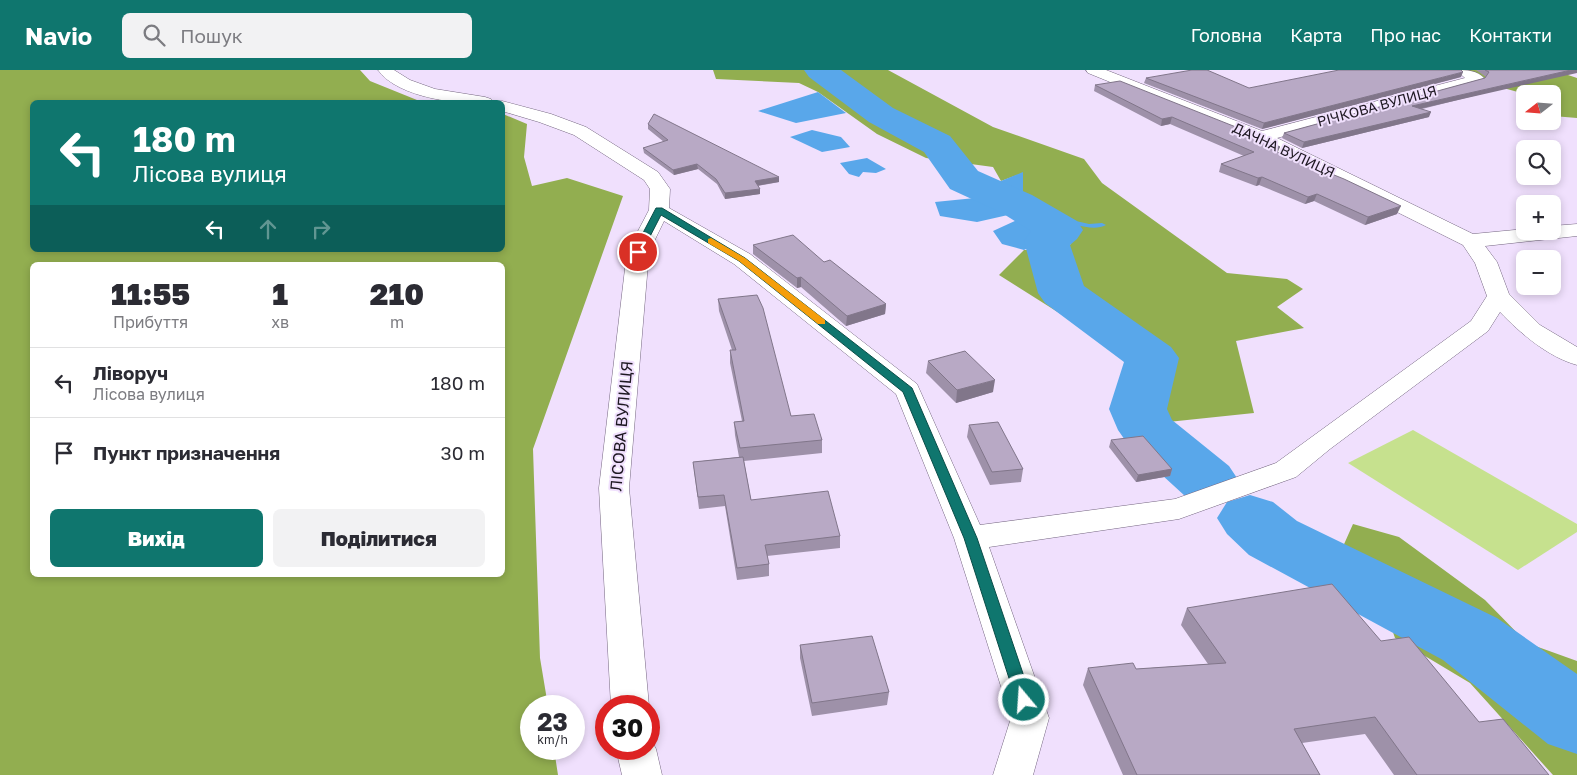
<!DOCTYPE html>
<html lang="uk">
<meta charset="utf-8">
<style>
:root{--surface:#fff;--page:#f2f2f3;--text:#2b2b33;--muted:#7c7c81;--line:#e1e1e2;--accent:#0f766e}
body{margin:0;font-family:"Golos Text",sans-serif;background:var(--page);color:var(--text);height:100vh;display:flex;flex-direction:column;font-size:19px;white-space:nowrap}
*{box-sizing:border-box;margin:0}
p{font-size:16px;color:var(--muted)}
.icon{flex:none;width:28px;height:28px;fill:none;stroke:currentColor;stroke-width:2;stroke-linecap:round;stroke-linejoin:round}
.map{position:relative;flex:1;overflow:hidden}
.side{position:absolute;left:30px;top:192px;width:475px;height:315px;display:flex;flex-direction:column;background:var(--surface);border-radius:8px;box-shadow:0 2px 8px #0003}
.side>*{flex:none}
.guide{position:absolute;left:30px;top:30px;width:475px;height:152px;border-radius:8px;box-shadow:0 2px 8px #0003;background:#0f766e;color:#fff;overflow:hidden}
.needle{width:32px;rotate:253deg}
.controls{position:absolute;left:1516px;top:15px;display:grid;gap:10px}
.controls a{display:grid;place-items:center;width:45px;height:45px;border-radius:8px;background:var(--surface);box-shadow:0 2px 8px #0003;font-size:25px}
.speed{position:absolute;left:520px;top:625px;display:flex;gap:10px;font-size:25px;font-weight:700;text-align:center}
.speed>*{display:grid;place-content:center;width:65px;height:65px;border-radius:50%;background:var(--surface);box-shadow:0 2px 8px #0003;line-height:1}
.speed small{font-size:12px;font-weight:400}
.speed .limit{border:8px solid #d22;background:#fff;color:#111}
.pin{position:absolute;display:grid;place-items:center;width:42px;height:42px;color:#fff;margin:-21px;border:2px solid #fff;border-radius:50%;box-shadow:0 1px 5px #0007}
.me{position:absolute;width:55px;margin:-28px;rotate:342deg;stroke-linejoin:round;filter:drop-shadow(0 0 4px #0008)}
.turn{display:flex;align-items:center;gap:18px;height:105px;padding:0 20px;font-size:22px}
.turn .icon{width:65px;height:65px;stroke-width:2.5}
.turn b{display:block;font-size:35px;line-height:42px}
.lanes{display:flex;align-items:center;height:48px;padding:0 20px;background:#0003;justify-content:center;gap:25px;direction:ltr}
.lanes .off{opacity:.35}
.eta{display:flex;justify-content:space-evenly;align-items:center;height:85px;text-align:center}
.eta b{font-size:30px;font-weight:800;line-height:35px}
.primary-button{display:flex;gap:10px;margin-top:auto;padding:10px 20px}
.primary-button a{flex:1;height:58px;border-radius:8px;background:var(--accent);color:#fff;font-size:20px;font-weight:800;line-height:58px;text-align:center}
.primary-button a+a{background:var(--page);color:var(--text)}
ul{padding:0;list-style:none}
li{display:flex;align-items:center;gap:15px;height:70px;padding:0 20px;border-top:1px solid var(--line)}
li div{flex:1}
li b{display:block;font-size:19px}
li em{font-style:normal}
header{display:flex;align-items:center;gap:30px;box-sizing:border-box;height:70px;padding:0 25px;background:var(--accent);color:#fff}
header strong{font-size:24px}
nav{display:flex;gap:28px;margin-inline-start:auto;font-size:18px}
.search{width:350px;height:45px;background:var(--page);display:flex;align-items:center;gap:12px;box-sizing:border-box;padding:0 18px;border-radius:8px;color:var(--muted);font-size:19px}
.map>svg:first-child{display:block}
.green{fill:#c6e18e}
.forest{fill:#92ae50;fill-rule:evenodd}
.water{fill:#59a7ea}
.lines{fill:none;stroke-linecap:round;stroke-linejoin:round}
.stream{fill:#59a7ea;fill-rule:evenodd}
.river{fill:#59a7ea;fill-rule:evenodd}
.minor-casing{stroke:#756781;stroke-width:1}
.minor{fill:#fff;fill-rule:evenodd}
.wall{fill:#9e91a9}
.shaded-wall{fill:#81768a}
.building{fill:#b8a9c5;stroke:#81768a}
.route{fill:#0f766e;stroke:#0a4d48}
.slow{fill:#f59e0b}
.labels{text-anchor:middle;stroke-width:4;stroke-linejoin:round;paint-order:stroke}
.far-street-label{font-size:14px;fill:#1f1923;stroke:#f0e0fd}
.street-label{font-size:16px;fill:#1f1923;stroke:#f0e0fd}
</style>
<header>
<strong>Navio</strong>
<div class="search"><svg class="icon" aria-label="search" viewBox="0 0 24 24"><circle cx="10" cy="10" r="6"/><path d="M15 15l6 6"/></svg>Пошук</div>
<nav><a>Головна</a><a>Карта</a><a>Про нас</a><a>Контакти</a></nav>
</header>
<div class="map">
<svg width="1577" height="705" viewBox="0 0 1577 705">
<rect width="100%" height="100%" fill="#f0e0fd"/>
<path class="green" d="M1413 360 1577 454V462L1518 500 1348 393Z"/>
<g class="forest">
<path d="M0 0H360L370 11 417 30 434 32H32V180H502L503 44 527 54 524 87 532 116 567 108 623 126 533 379 540 588 548 636H531V679H554L558 705H0ZM32 195H502V505H32Z"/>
<path d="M713 0H888L993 57 1084 89 1102 113 1227 203 1287 209 1303 219 1277 237 1304 258 1236 271 1254 343 1168 352 1118 346 1132 289 999 205 1024 180H1068L1079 153 1023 123V103L1001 111 993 97 926 88 877 64 818 22 799 13 716 9Z"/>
<path d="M1460 0H1553L1577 8V48L1553 46 1552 24H1525L1478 11Z"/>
<path d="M1353 454 1399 467 1485 530 1527 573 1577 591V705H1553L1470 613 1395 568 1385 539 1395 517 1341 481Z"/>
</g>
<g class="water">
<path d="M818 22 846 43 796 53 758 41Z"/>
<path d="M812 60 841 67 850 77 822 82 790 67Z"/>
<path d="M867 88 886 99 876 103 863 102 859 107 849 104 840 93Z"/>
<path d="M943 92 964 98 989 116 1023 102V123L1079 153 1024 180 1002 174 993 161 1017 150 1008 145 977 152 940 146 935 132 975 128Z"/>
</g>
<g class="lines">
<path class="stream" d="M1076 151 1089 154 1102 153 1106 155C1097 160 1086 157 1076 155Z"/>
<g class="river">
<path d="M804 0H841L893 38 950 66 978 101 1032 125 1077 151 1083 160 1077 169 1070 175 1084 216 1171 277 1179 288 1167 339 1172 350 1229 396 1239 411 1229 426 1207 432 1185 426 1127 373 1118 360 1109 339 1124 292 1045 233 1038 223 1024 171 1031 161 1002 143 950 119 924 82 869 52 809 7Z"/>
<path d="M1250 425 1273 432 1297 451 1497 548 1577 604V684L1548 674 1443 590 1249 485 1227 464 1217 448 1227 432Z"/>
</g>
<defs>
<g id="minor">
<path d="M378 0H394L410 10 435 19 485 27 491 29 493 32C462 36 397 28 378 0Z"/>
<path d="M1086 0H1106L1262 61 1465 8 1456 0C1467 0 1477 0 1485 9L1482 12 1277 68 1473 164 1525 159V161H1552V156L1577 154V166L1485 176 1497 192 1509 224 1540 255 1577 277V295C1548 287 1520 263 1500 242L1488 261 1330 379 1296 407 1179 449 989 477 1049 648 1033 705H993L1011 648 954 468 896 324 734 194 664 151 649 182 629 418 649 636H611L599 418 627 182 649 140 650 119 644 110 574 65 539 52 502 41V32H497L502 31 551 44 586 57 658 102 670 119 669 138 750 184 917 314 980 455 1175 429 1276 393 1471 251 1487 226 1475 193 1463 175 1255 71 1088 3Z"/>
<path d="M649 666 656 679 662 705H622L616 679H649Z"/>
</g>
</defs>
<use href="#minor" class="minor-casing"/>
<use href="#minor" class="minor"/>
</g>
<g class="wall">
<path d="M1472 0H1577L1422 39 1429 47 1302 78 1282 68 1284 63 1485 8 1486 7 1476 0Z"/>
<path d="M1461 7 1262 59 1144 13 1146 8 1249 18Z"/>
<path d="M1095 15 1278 82 1397 144 1365 155 1314 131 1305 134 1259 115 1256 116 1219 102 1221 94 1244 86 1170 54 1161 56 1094 21Z"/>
<path d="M648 54 779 112 758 116 760 119V124L725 129 717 114 698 99 674 105 644 83 643 78 664 72 648 59Z"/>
<path d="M753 175 824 192 886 234 885 244 846 256 801 217 797 218 753 184Z"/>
<path d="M718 229 791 346 822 370V383L744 391 751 430 840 466V478L767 486 769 494V506L737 510 725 436 699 439 693 392 739 387 735 365 734 352 742 351 730 293V280H732L719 241Z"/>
<path d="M928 291 993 322 956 333 926 303Z"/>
<path d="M969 355 1023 399 1021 412 990 415 967 367Z"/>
<path d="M1111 370 1172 399 1170 406 1136 412 1109 377Z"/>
<path d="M1187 538 1381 571 1479 652 1549 705H1394L1365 664 1302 673 1320 705H1123L1083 615 1088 598 1136 599 1208 594 1181 555Z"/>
<path d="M800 575 889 622 887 635 812 646 800 588Z"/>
</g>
<g class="shaded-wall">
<path d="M1571 0H1577V3L1410 41 1412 36Z"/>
<path d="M1463 2 1461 7 1262 59 1264 53Z"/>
<path d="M1431 42 1429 47 1302 78 1304 72Z"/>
<path d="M1172 47 1170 54 1161 56 1162 49Z"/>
<path d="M1280 77 1277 84 1270 79Z"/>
<path d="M697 94 698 99 674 105 673 100Z"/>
<path d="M779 107V112L755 116V111Z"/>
<path d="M1262 107 1259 115 1256 116 1258 108Z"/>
<path d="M760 119V124L725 129V123Z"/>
<path d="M1317 124 1314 131 1305 134 1308 127Z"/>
<path d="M1401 136 1397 144 1365 155 1368 147Z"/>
<path d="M801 207V217L797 218V208Z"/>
<path d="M886 234 885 244 846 256 847 246Z"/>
<path d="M995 310 993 322 956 333 957 320Z"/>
<path d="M1172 399 1170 406 1136 412 1138 405Z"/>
</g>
<g class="building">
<path d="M1192 0H1207L1249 18 1339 0H1461L1463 2 1264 53 1146 8Z"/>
<path d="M1485 0H1571L1412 36 1431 42 1304 72 1284 63 1485 8 1489 2Z"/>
<path d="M1120 11 1256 65 1280 77 1270 79 1344 109 1401 136 1368 147 1317 124 1308 127 1262 107 1258 108 1221 94 1254 82 1172 47 1162 49 1095 15Z"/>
<path d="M654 44 779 107 755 111 760 119 725 123 716 109 697 94 673 100 643 78 668 70 648 54Z"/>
<path d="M793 165 824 192 830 190 886 234 847 246 801 207 797 208 753 175Z"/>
<path d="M757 225 763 238 791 346 814 344 822 370 740 378 734 352 744 351 730 280H736L718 229Z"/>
<path d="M965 281 995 310 957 320 928 291Z"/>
<path d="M998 352 1023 399 992 402 969 355Z"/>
<path d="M1143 366 1172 399 1138 405 1111 370Z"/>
<path d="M743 387 751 430 828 421 840 466 765 475 769 494 737 498 724 425 698 427 693 392Z"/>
<path d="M1332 514 1381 571 1409 567 1479 652 1503 649 1549 705H1417L1375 647 1294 659 1320 705H1137L1088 598 1133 593 1136 599 1226 593 1187 538Z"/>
<path d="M872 566 889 622 812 633 800 575Z"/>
</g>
<path class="route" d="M656 138H662L745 188 912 318 977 468 1032 630 1029 635 1024 637 1018 635 1016 630 964 468 903 322 739 191 661 145 642 182 641 184H634L633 182Z"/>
<path class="slow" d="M711 168 745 188 825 250V254H818L739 191 708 173V169Z"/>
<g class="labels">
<g class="far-street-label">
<text transform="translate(1377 36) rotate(-15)" y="5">РІЧКОВА ВУЛИЦЯ</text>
<text transform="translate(1284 80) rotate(25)" y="5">ДАЧНА ВУЛИЦЯ</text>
</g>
<g class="street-label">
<text transform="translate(621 356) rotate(-85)" y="6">ЛІСОВА ВУЛИЦЯ</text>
</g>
</g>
</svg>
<div class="controls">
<a><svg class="needle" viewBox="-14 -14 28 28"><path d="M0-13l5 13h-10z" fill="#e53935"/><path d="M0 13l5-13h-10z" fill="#7c7c81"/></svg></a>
<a><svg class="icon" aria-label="search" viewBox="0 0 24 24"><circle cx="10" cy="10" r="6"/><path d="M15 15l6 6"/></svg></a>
<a>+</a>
<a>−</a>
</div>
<div class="speed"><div>23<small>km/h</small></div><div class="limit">30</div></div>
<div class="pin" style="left:638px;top:182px;background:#d93025"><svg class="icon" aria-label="arrive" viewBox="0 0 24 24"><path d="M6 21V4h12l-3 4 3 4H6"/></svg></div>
<svg class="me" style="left:1024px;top:630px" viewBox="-20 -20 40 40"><circle r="17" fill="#0f766e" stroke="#fff" stroke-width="3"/><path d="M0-11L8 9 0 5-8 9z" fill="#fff"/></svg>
<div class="guide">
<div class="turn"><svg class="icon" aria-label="left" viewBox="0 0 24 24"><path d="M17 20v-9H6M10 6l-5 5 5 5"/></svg><div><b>180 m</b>Лісова вулиця</div></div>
<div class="lanes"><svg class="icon" aria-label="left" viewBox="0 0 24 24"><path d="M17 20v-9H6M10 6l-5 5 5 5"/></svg><svg class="icon off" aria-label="ahead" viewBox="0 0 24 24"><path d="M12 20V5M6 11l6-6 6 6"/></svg><svg class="icon off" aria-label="right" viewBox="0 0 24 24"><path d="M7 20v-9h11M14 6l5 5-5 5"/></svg></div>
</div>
<section class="side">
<div class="eta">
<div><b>11:55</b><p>Прибуття</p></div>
<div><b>1</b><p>хв</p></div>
<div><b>210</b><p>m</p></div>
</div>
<ul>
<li><svg class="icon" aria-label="left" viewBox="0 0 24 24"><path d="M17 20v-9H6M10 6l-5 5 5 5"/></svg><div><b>Ліворуч</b><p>Лісова вулиця</p></div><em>180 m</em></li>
<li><svg class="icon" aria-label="arrive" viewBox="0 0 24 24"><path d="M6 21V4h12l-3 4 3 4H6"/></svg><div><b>Пункт призначення</b></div><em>30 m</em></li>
</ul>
<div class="primary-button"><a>Вихід</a><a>Поділитися</a></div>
</section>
</div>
